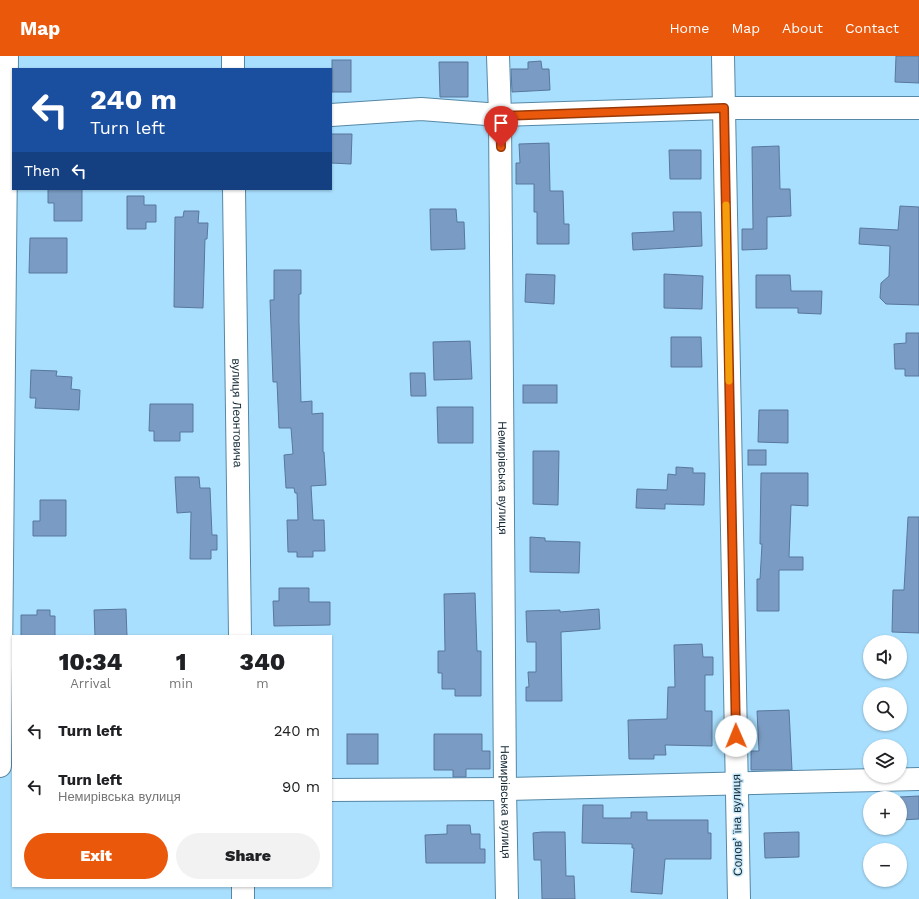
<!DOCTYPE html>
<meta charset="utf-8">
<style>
:root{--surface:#fff;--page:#f2f2f2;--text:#202124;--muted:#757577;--accent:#ea580c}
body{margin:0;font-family:"Work Sans",sans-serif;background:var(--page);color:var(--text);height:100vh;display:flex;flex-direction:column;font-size:15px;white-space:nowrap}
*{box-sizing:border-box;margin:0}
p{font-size:13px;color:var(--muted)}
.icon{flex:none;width:22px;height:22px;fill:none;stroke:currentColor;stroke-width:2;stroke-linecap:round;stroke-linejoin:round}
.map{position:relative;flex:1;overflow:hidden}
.side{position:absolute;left:12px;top:579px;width:320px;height:252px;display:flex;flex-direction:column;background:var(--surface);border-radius:0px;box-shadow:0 1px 3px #0004}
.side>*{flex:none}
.guide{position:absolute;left:12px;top:12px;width:320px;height:122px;border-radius:0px;box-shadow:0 1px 3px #0004;background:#1a4fa0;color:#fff;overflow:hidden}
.tools{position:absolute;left:863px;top:579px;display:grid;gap:8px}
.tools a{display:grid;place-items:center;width:44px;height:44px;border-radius:50%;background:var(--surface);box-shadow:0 1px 3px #0004;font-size:20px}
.pin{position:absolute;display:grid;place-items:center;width:34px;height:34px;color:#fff;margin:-41px -17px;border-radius:50% 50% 50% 0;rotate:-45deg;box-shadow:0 0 4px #0007}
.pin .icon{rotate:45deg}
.me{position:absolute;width:44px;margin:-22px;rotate:359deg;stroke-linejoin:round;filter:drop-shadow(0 0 3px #0008)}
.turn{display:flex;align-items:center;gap:14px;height:84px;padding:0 12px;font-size:18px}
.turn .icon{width:52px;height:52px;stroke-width:2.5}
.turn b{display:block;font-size:28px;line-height:34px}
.then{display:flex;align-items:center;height:38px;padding:0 12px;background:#0003;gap:8px;font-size:15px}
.eta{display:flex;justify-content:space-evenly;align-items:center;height:68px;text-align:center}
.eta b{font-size:24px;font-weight:800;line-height:28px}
.action{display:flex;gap:8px;margin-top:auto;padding:8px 12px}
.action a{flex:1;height:46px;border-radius:24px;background:var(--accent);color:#fff;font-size:16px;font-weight:800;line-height:46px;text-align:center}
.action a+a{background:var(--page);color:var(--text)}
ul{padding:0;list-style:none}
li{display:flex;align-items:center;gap:12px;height:56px;padding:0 12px}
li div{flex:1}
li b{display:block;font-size:15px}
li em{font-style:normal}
header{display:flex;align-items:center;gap:24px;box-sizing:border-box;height:56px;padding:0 20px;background:var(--accent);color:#fff}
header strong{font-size:19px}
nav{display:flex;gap:22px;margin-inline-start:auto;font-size:14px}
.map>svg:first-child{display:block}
.building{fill:#7a9bc3;stroke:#58779e}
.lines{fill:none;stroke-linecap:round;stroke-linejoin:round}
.minor-casing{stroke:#5588a5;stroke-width:24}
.minor{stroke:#fff;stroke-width:22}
.route-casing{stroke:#983908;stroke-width:10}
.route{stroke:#ea580c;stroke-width:7}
.slow{stroke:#f59e0b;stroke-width:7}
.labels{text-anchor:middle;stroke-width:3;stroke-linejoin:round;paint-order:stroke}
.street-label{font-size:12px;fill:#122834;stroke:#c9e9fb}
</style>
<header>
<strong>Map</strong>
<nav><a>Home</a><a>Map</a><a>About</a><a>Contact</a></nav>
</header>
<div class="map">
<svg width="919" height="843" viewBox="0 0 919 843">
<rect width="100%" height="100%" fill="#a9dffe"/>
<g class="building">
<path d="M896 0H919V27L895 26Z"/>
<rect x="332" y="4" width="19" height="32"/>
<path d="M541 5 542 13H549L550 34 512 36 511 13H528V6Z"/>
<path d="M439 6H468V41H440Z"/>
<path d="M331 78H352L351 108 331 107Z"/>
<path d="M549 87 550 135H563L564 168H569V188H537V156H534V128H516V107H520L519 88Z"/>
<path d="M779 90 780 133H790L791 160 767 161V193L742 194V173H753L752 91Z"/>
<path d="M669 94H701V123H670Z"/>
<path d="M48 133H82V165H54V147H48Z"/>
<path d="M127 140H144V149H156V166H146V173H127Z"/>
<path d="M900 150 919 151V249L886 248 880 242 881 227 889 220 890 190 859 188 860 172 898 174Z"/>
<path d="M430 153H456L457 166H464L465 193 431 194Z"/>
<path d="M184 155H199L198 167H208L207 183H205L203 252 174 251 175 161H183Z"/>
<path d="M673 156H701L702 190 633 194 632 177 674 175Z"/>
<path d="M30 182H67V217H29Z"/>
<path d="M274 214H301V238H299V266L301 346 312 345V358L323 357V396H324L326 429 311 430 313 464H324L325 495H313V501H297V496H288L287 464H298L297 437H295L294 432H286L284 399 293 398 291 372H279L277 326H273L270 244H274Z"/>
<path d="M526 218 555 219 554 248 525 246Z"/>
<path d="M664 218 703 220 702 253 664 252Z"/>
<path d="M756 219H790L791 235H822L821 258 798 257V252H756Z"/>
<path d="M906 277H919V320H905V313H895L894 288 906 287Z"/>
<path d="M671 281H701L702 311H671Z"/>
<path d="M470 285 472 323 434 324 433 286Z"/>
<path d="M31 314 57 315 56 320 72 321 71 333 80 334 79 354 35 352 36 342H30Z"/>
<path d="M410 317H425L426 340H411Z"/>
<rect x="523" y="329" width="34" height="18"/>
<path d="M150 348H193V376H180V385H154V375H149Z"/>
<path d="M437 351H473V387H438Z"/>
<path d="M759 354H788V387L758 386Z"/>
<rect x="748" y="394" width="18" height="15"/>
<path d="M533 395H559L558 449 533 448Z"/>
<path d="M676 411 693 412V417H705L704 449 665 448V453L636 452 637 433 667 434 668 418 676 419Z"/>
<path d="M761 417H808V450L791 449 789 501H803V514H779V555H757V523H760L762 488H760Z"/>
<path d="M175 421H199L200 432H210L212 479H217V494H211V503H190L191 456 177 457Z"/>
<path d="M40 444H66V480H33V465H40Z"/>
<path d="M908 461H919V577L892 576 893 534H904Z"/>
<path d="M530 481 545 482V485L580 486 579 517 530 516Z"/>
<path d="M279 532H309V546H330V569L274 570 273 545H279Z"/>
<path d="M475 537 477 595H481V640H455V633H442V617H438V595H445L444 538Z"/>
<path d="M126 553 127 580H95L94 554Z"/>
<path d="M599 553 600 573 561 576 562 645H526V631H529L528 616H536V586H527L526 555 560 554V556Z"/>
<path d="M37 554H50V560H55V580H21V559H37Z"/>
<path d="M702 588 703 601H713V619H705V655H712V690L665 689 666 699H654V703H629L628 664 667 663 668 631H675L674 589Z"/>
<path d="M789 654 792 714H751V695H759L757 655Z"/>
<rect x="347" y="678" width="31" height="30"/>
<path d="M434 678H482V695H490V713H466V721H453V714H434Z"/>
<path d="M919 740V763L900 764V741Z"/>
<path d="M583 749H603V762H631V756H647V764H708V777H711V803H665L662 838 631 836 634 792H632V788L582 787Z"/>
<path d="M447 769H470L471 778H480V793H485V807H426L425 779 447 778Z"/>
<path d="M542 776H565L566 820H574L575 843H542L541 804H534L533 777Z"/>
<path d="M799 776V801L765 802 764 777Z"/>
</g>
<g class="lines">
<defs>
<g id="minor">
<path id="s1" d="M498 0 500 59 505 733 507 843"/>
<path d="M723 0 739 843"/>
<path d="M233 13V0"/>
<path d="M331 59 421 53 500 59 724 52H919"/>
<path id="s2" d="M234 133 240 580"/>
<path d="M0 710 7 0"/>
<path d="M331 734 505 733 919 723"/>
<path d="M243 830V843"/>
</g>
</defs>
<use href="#minor" class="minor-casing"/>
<use href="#minor" class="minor"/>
</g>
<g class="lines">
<defs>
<path id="route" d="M501 91 500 60 724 52 736 680"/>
</defs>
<use href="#route" class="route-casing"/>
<use href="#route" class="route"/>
<path class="slow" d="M726 149 729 325"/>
</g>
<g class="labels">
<g class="street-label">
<text dy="4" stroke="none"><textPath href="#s2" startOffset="224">вулиця Леонтовича</textPath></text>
<text dy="4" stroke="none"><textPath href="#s1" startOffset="422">Немирівська вулиця</textPath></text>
<text dy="4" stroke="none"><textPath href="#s1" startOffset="746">Немирівська вулиця</textPath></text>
<text transform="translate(737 769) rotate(-91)" y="4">Соловʼїна вулиця</text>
</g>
</g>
</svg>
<div class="tools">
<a><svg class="icon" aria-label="sound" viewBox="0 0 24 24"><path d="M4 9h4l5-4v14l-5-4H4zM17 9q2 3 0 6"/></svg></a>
<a><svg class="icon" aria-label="search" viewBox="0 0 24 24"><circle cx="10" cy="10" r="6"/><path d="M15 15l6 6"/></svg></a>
<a><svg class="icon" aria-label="layers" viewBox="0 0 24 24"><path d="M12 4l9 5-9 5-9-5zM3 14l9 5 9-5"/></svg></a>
<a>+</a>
<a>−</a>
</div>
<div class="pin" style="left:501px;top:91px;background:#d93025"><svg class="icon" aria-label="arrive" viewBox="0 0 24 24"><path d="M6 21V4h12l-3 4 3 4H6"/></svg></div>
<svg class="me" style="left:736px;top:680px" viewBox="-20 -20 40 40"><circle r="19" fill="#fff"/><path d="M0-13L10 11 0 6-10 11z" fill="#ea580c"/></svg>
<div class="guide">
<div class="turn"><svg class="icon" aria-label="left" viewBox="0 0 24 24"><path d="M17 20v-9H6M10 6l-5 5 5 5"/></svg><div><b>240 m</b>Turn left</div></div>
<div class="then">Then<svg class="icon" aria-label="left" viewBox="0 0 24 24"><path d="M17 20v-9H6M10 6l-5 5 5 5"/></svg></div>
</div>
<section class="side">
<div class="eta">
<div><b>10:34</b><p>Arrival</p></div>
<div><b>1</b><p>min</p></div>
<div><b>340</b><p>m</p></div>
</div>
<ul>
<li><svg class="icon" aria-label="left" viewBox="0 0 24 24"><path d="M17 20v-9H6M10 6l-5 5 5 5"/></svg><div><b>Turn left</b></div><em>240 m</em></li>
<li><svg class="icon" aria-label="left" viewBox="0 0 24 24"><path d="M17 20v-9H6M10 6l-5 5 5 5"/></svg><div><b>Turn left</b><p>Немирівська вулиця</p></div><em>90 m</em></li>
</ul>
<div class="action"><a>Exit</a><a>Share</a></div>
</section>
</div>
